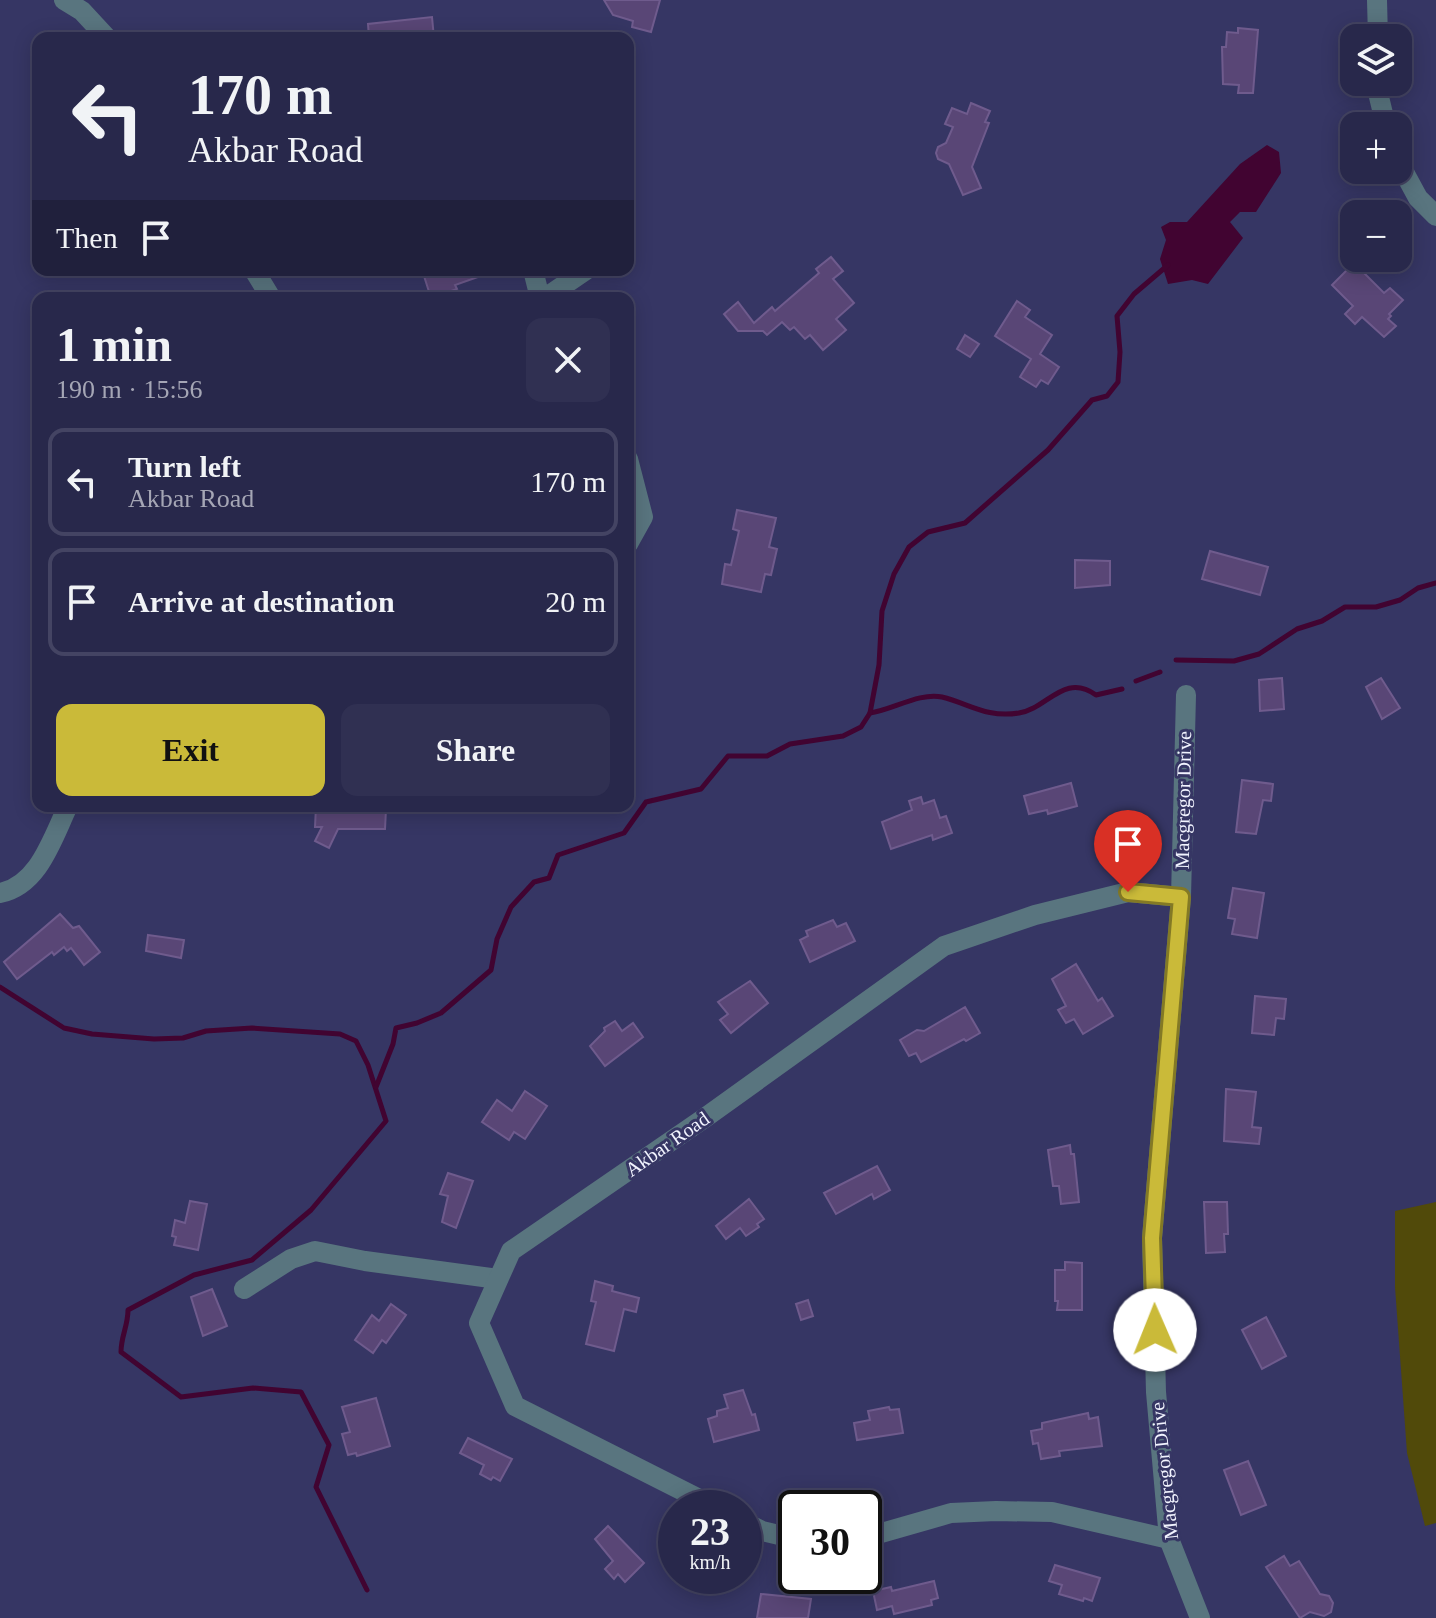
<!DOCTYPE html>
<meta charset="utf-8">
<style>
:root{--surface:#28284b;--page:#303052;--text:#f1f3f6;--muted:#a5a6b5;--line:#444463;--accent:#caba39}
body{margin:0;font-family:Georgia,serif;background:var(--page);color:var(--text);height:100vh;display:flex;flex-direction:column;font-size:30px;white-space:nowrap}
*{box-sizing:border-box;margin:0}
p{font-size:26px;color:var(--muted)}
.icon{flex:none;width:44px;height:44px;fill:none;stroke:currentColor;stroke-width:2;stroke-linecap:round;stroke-linejoin:round}
.map{position:relative;flex:1;overflow:hidden}
.panel{position:absolute;left:32px;top:292px;width:602px;height:520px;display:flex;flex-direction:column;background:var(--surface);border-radius:16px;box-shadow:0 4px 20px #0003,0 0 0 2px var(--line)}
.panel>*{flex:none}
.banner{position:absolute;left:32px;top:32px;width:602px;height:244px;border-radius:16px;box-shadow:0 4px 20px #0003,0 0 0 2px var(--line);background:#28284b;color:var(--text);overflow:hidden}
.fabs{position:absolute;left:1340px;top:24px;display:grid;gap:16px}
.fabs a{display:grid;place-items:center;width:72px;height:72px;border-radius:16px;background:var(--surface);box-shadow:0 4px 20px #0003,0 0 0 2px var(--line);font-size:40px}
.speed{position:absolute;left:658px;top:1490px;display:flex;gap:16px;font-size:40px;font-weight:700;text-align:center}
.speed>*{display:grid;place-content:center;width:104px;height:104px;border-radius:50%;background:var(--surface);box-shadow:0 4px 20px #0003,0 0 0 2px var(--line);line-height:1}
.speed small{font-size:20px;font-weight:400}
.speed .limit{border:4px solid #111;border-radius:12px;background:#fff;color:#111}
.pin{position:absolute;display:grid;place-items:center;width:68px;height:68px;color:#fff;margin:-82px -34px;border-radius:50% 50% 50% 0;rotate:-45deg;box-shadow:0 0 8px #0007}
.pin .icon{rotate:45deg}
.me{position:absolute;width:88px;margin:-44px;rotate:359deg;stroke-linejoin:round;filter:drop-shadow(0 0 6px #0008)}
.turn{display:flex;align-items:center;gap:28px;height:168px;padding:0 24px;font-size:36px}
.turn .icon{width:104px;height:104px;stroke-width:2.5}
.turn b{display:block;font-size:56px;line-height:68px}
.then{display:flex;align-items:center;height:76px;padding:0 24px;background:#0003;gap:16px;font-size:30px}
.round{display:grid;place-items:center;flex:none;width:84px;height:84px;border-radius:16px;background:var(--page)}
.head{display:flex;align-items:center;justify-content:space-between;height:136px;padding:0 24px}
h1{font-size:48px;font-weight:700;line-height:60px}
.action{display:flex;gap:16px;margin-top:auto;padding:16px 24px}
.action a{flex:1;height:92px;border-radius:16px;background:var(--accent);color:#111;font-size:32px;font-weight:700;line-height:92px;text-align:center}
.action a+a{background:var(--page);color:var(--text)}
ul{padding:0;list-style:none}
li{display:flex;align-items:center;gap:24px;height:108px;margin:0 16px 12px;padding:0 8px;border:4px solid var(--line);border-radius:16px}
li div{flex:1}
li b{display:block;font-size:30px}
li em{font-style:normal}
.map>svg:first-child{display:block}
.green{fill:#514a0a}
.water{fill:#410431}
.lines{fill:none;stroke-linecap:round;stroke-linejoin:round}
.stream{stroke:#410431;stroke-width:5}
.building{fill:#594676;stroke:#6f5b8d;stroke-width:2}
.minor{stroke:#59757f;stroke-width:20}
.route-casing{stroke:#837925;stroke-width:20}
.route{stroke:#caba39;stroke-width:14}
.labels{text-anchor:middle;stroke-width:6;stroke-linejoin:round;paint-order:stroke}
.street-label{font-size:20px;fill:#f1f3fe;stroke:#363664}
</style>
<div class="map">
<svg width="1436" height="1618" viewBox="0 0 1436 1618">
<rect width="100%" height="100%" fill="#363664"/>
<path class="green" d="M1436 1202V1523L1425 1526 1407 1453 1395 1287V1211Z"/>
<path class="water" d="M1267 145 1279 152 1281 173 1256 212H1240L1230 222 1243 238 1208 284 1192 280 1168 284 1160 259 1166 240 1161 227 1170 222H1187L1240 164Z"/>
<g class="lines">
<g class="stream">
<path d="M1176 660 1234 661 1259 654 1297 629 1322 621 1345 607H1376L1400 600 1418 588 1436 583"/>
<path d="M1136 681 1160 672"/>
<path d="M870 713C892 710 920 692 942 697 970 704 986 718 1019 713 1047 709 1064 672 1096 695L1122 689"/>
<path d="M0 987 64 1028 92 1034 154 1039 183 1038 206 1031 252 1028 340 1034 356 1041 368 1065 386 1121 311 1210 252 1260 194 1275 128 1310C128 1326 121 1336 121 1352L181 1397 253 1388 301 1392 329 1445 316 1487 367 1590"/>
<path d="M376 1087 393 1044 396 1028 417 1023 441 1013 491 970 497 939 511 907 534 882 549 878 558 855 624 833 646 802 701 789 728 756H767L790 744 843 736 861 727 870 713 879 665 882 611 894 574 909 547 928 532 965 523 1048 450 1092 400 1107 396 1118 382 1120 352 1117 316 1134 294 1168 265"/>
</g>
</g>
<g class="building">
<path d="M604 0H660L651 32 632 27 633 21 613 15Z"/>
<path d="M432 17 434 38H369L368 24Z"/>
<path d="M1238 28 1258 30 1253 93H1238L1239 85 1223 84 1222 47H1226L1227 32 1238 33Z"/>
<path d="M971 103 990 111 985 122 989 123 972 167 981 188 963 195 949 164 938 159 936 153 938 147 946 143 953 127 945 124 952 108 967 114Z"/>
<path d="M831 257 843 271 833 279 854 303 836 319 846 330 823 350 810 335 805 339 794 327 790 330 782 322 767 335 763 331H738L724 314 738 302 754 323 772 307 775 311 819 273 816 269Z"/>
<path d="M1354 263 1384 293 1390 288 1403 300 1389 314 1391 316 1388 319 1396 326 1384 337 1362 317 1355 324 1345 314 1353 306 1332 285Z"/>
<path d="M444 270H492V272L455 285 457 289 431 298 424 276Z"/>
<path d="M1017 301 1030 310 1025 317 1052 335 1040 354 1059 367 1048 384 1041 380 1036 387 1020 377 1031 359 995 336Z"/>
<path d="M965 335 979 344 970 357 957 349Z"/>
<path d="M737 510 776 518 769 547 777 549 771 575 765 574 761 592 722 584 725 564 731 565 739 531 733 529Z"/>
<path d="M1210 551 1268 567 1260 595 1202 579Z"/>
<path d="M1075 560 1110 561V585L1075 588Z"/>
<path d="M1282 678 1284 709 1260 711 1259 680Z"/>
<path d="M1381 678 1400 708 1382 719 1366 687Z"/>
<path d="M1242 780 1273 784 1271 801 1263 800 1256 834 1236 832Z"/>
<path d="M1071 783 1077 806 1048 814 1047 810 1029 814 1024 796Z"/>
<path d="M921 797 923 804 934 800 940 818 946 816 952 833 933 840 932 835 891 849 882 822 912 810 909 801Z"/>
<path d="M316 806H371L386 809 385 829H338L329 848 315 841 322 827H315Z"/>
<path d="M1233 888 1264 893 1257 938 1232 934 1235 919 1228 918Z"/>
<path d="M60 914 73 928 79 926 100 952 84 965 71 948 67 951 64 947 54 955 52 952 17 979 4 962Z"/>
<path d="M833 920 837 927 846 923 855 941 810 962 800 940 808 936 806 931Z"/>
<path d="M148 935 184 940 181 958 146 951Z"/>
<path d="M1076 964 1098 1001 1102 998 1113 1016 1083 1034 1074 1019 1066 1023 1058 1010 1066 1006 1052 979Z"/>
<path d="M750 981 768 1003 731 1033 720 1020 728 1014 718 1002Z"/>
<path d="M1255 996 1286 999 1284 1019 1276 1018 1274 1035 1252 1033Z"/>
<path d="M965 1007 980 1033 966 1041 964 1039 921 1062 916 1053 909 1056 900 1040 917 1030 924 1031Z"/>
<path d="M615 1021 622 1031 633 1023 643 1037 605 1066 590 1046 605 1031 604 1028Z"/>
<path d="M1226 1089 1256 1092 1252 1127 1261 1128 1259 1144 1224 1141Z"/>
<path d="M525 1091 547 1106 525 1139 514 1132 509 1140 482 1122 497 1100 512 1111Z"/>
<path d="M1070 1145 1071 1154H1074L1079 1202 1061 1204 1059 1186H1053L1048 1150Z"/>
<path d="M877 1166 890 1190 874 1199 872 1194 836 1214 824 1193Z"/>
<path d="M448 1173 473 1181 456 1228 442 1222 448 1196 440 1194Z"/>
<path d="M749 1199 764 1219 757 1224 759 1227 746 1236 740 1228 726 1239 716 1226Z"/>
<path d="M190 1201 207 1204 198 1250 174 1245 176 1237 172 1236 175 1220 185 1223Z"/>
<path d="M1204 1202H1227L1228 1234H1224L1225 1252 1206 1253Z"/>
<path d="M1065 1262 1082 1263V1310H1057L1058 1301H1055V1270H1065Z"/>
<path d="M595 1281 613 1286 612 1291 639 1298 636 1312 624 1309 614 1351 586 1344 596 1302 591 1301Z"/>
<path d="M212 1289 227 1326 203 1336 191 1297Z"/>
<path d="M808 1300 813 1316 801 1320 796 1304Z"/>
<path d="M391 1304 406 1315 386 1343 382 1340 373 1353 355 1340 372 1315 379 1321Z"/>
<path d="M1266 1317 1286 1356 1262 1369 1242 1330Z"/>
<path d="M743 1390 752 1415 755 1414 759 1430 714 1442 708 1419 717 1416V1411L728 1408 724 1395Z"/>
<path d="M376 1398 390 1446 357 1456 356 1453 348 1455 342 1434 350 1432 342 1407Z"/>
<path d="M889 1407 890 1410 899 1409 903 1433 857 1440 854 1423 870 1420 868 1411Z"/>
<path d="M1088 1413 1089 1419 1098 1417 1102 1446 1059 1451 1060 1456 1041 1459 1038 1443 1033 1444 1031 1431 1042 1429V1423Z"/>
<path d="M468 1438 512 1459 500 1481 493 1477 491 1480 480 1474 484 1465 460 1453Z"/>
<path d="M1248 1461 1266 1505 1241 1515 1224 1470Z"/>
<path d="M608 1526 644 1563 625 1582 618 1574 614 1579 605 1569 613 1561 595 1539Z"/>
<path d="M1284 1556 1290 1566 1299 1561 1320 1594 1329 1596 1333 1603 1331 1612 1324 1616 1310 1612 1300 1618 1266 1567Z"/>
<path d="M1055 1565 1100 1578 1092 1601 1084 1598 1083 1601 1059 1594 1062 1585 1049 1581Z"/>
<path d="M934 1581 938 1598 931 1600 932 1605 894 1614 892 1606 877 1610 873 1591 891 1587 892 1591Z"/>
<path d="M761 1594 811 1599 808 1618H757Z"/>
</g>
<g class="lines">
<g class="minor">
<path d="M64 0 82 11 107 38"/>
<path d="M1377 0 1378 38"/>
<path d="M1379 82V97L1386 126"/>
<path d="M1398 161 1418 198 1436 216"/>
<path d="M254 270 271 298"/>
<path d="M533 270 540 298"/>
<path d="M545 298 586 270"/>
<path d="M628 459 643 517 628 544"/>
<path d="M1186 695 1181 897 1152 1238 1156 1392 1169 1539 1200 1618"/>
<path d="M0 893C39 885 52 839 68 806"/>
<path d="M244 1289 291 1259 315 1251 365 1261 498 1279"/>
<path d="M717 1508 515 1406 479 1323 511 1251 706 1117 944 946 1035 915 1128 892 1181 897"/>
<path d="M744 1522 762 1531 796 1539"/>
<path d="M864 1538 951 1513 996 1511 1052 1512 1169 1539"/>
</g>
</g>
<g class="lines">
<defs>
<path id="route" d="M1128 892 1181 897 1152 1238 1155 1330"/>
</defs>
<use href="#route" class="route-casing"/>
<use href="#route" class="route"/>
</g>
<g class="labels">
<g class="street-label">
<text transform="translate(1183 800) rotate(-89)" y="7">Macgregor Drive</text>
<text transform="translate(667 1144) rotate(-35)" y="7">Akbar Road</text>
<text transform="translate(1164 1471) rotate(-96)" y="7">Macgregor Drive</text>
</g>
</g>
</svg>
<div class="fabs">
<a><svg class="icon" aria-label="layers" viewBox="0 0 24 24"><path d="M12 4l9 5-9 5-9-5zM3 14l9 5 9-5"/></svg></a>
<a>+</a>
<a>−</a>
</div>
<div class="speed"><div>23<small>km/h</small></div><div class="limit">30</div></div>
<div class="pin" style="left:1128px;top:892px;background:#d93025"><svg class="icon" aria-label="arrive" viewBox="0 0 24 24"><path d="M6 21V4h12l-3 4 3 4H6"/></svg></div>
<svg class="me" style="left:1155px;top:1330px" viewBox="-20 -20 40 40"><circle r="19" fill="#fff"/><path d="M0-13L10 11 0 6-10 11z" fill="#caba39"/></svg>
<div class="banner">
<div class="turn"><svg class="icon" aria-label="left" viewBox="0 0 24 24"><path d="M17 20v-9H6M10 6l-5 5 5 5"/></svg><div><b>170 m</b>Akbar Road</div></div>
<div class="then">Then<svg class="icon" aria-label="arrive" viewBox="0 0 24 24"><path d="M6 21V4h12l-3 4 3 4H6"/></svg></div>
</div>
<section class="panel">
<div class="head"><div><h1>1 min</h1><p>190 m · 15:56</p></div><a class="round"><svg class="icon" aria-label="close" viewBox="0 0 24 24"><path d="M6 6l12 12M18 6L6 18"/></svg></a></div>
<ul>
<li><svg class="icon" aria-label="left" viewBox="0 0 24 24"><path d="M17 20v-9H6M10 6l-5 5 5 5"/></svg><div><b>Turn left</b><p>Akbar Road</p></div><em>170 m</em></li>
<li><svg class="icon" aria-label="arrive" viewBox="0 0 24 24"><path d="M6 21V4h12l-3 4 3 4H6"/></svg><div><b>Arrive at destination</b></div><em>20 m</em></li>
</ul>
<div class="action"><a>Exit</a><a>Share</a></div>
</section>
</div>
